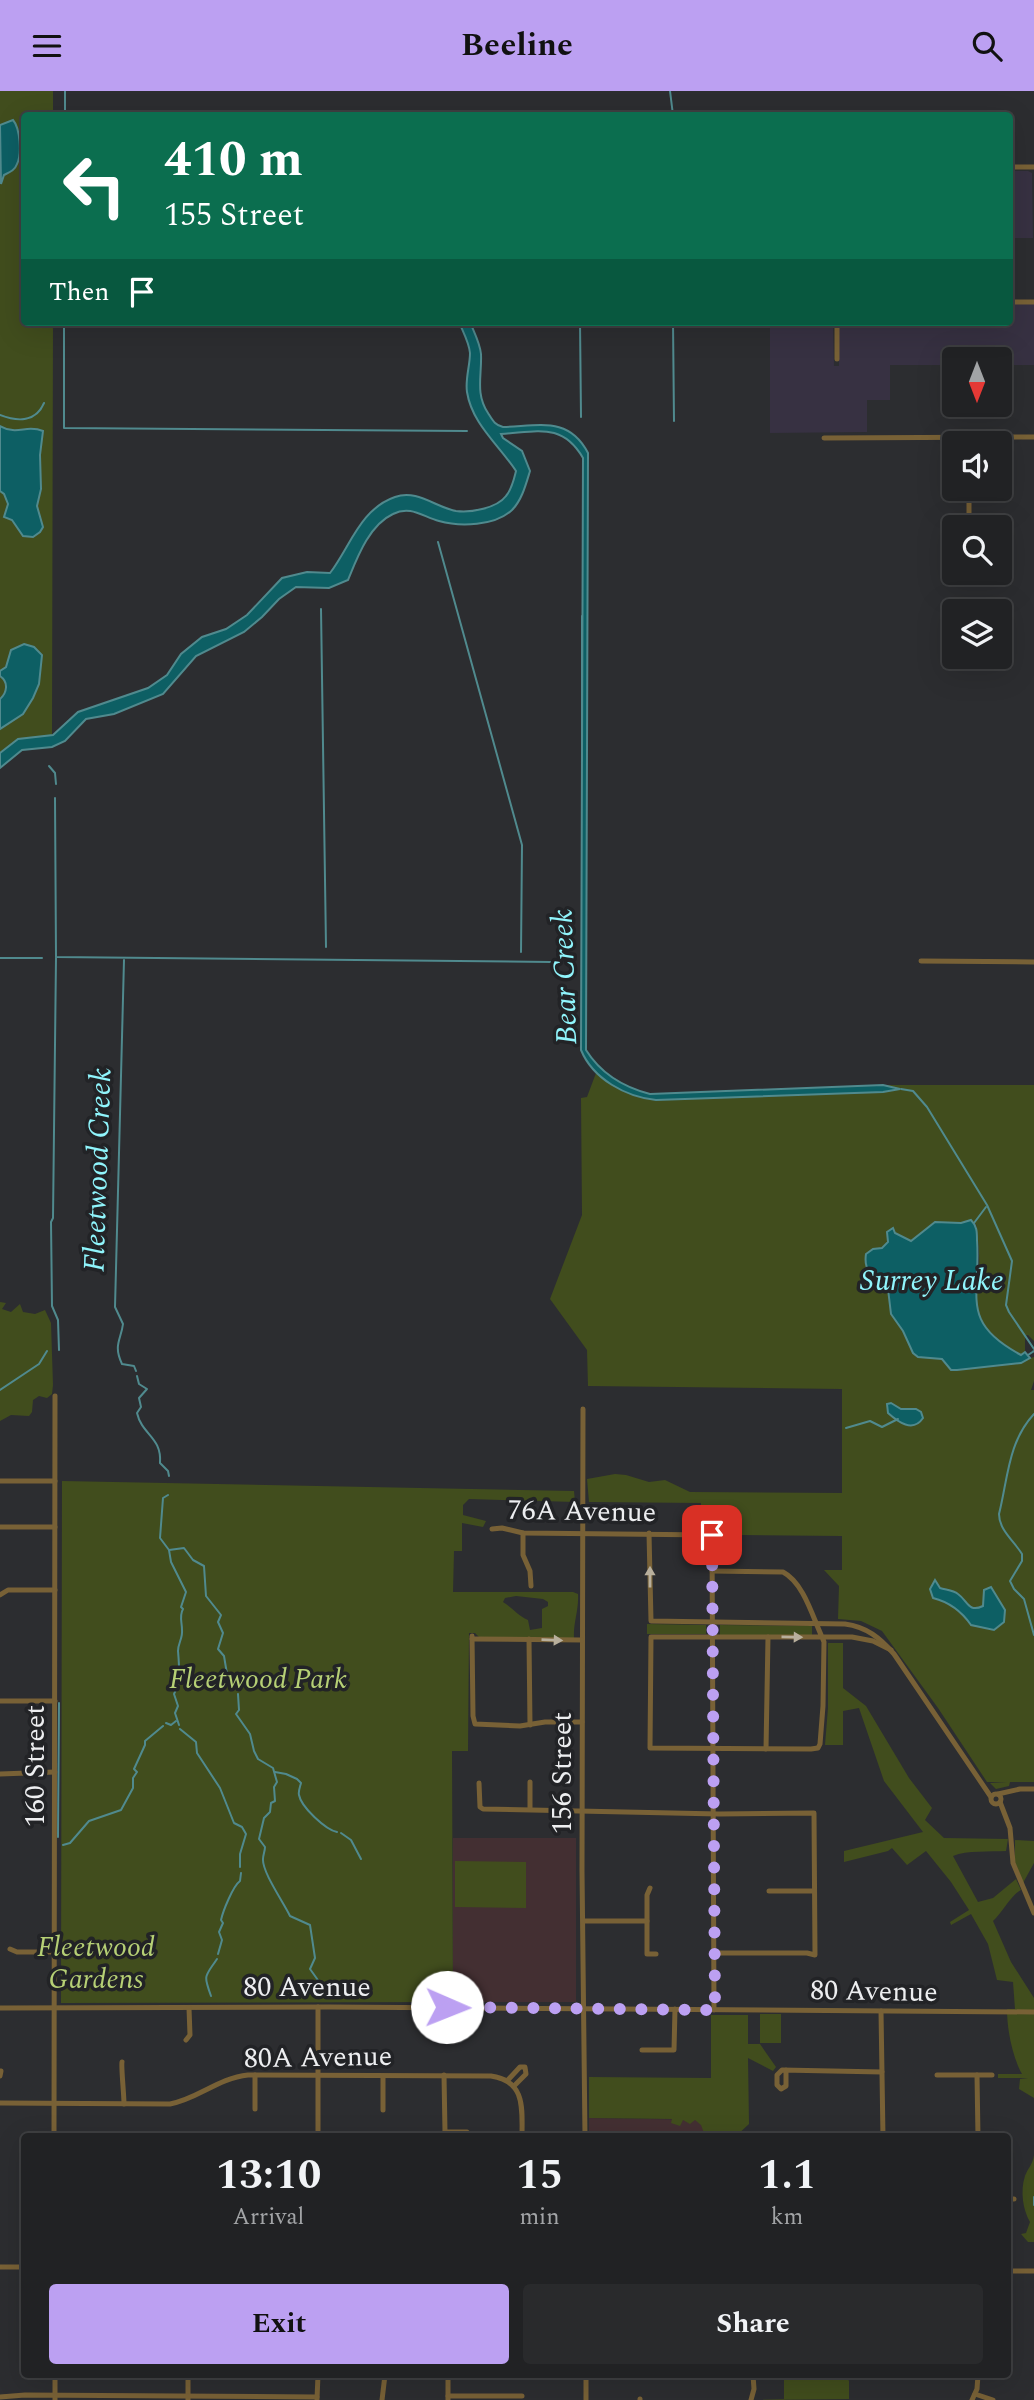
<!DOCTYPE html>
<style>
:root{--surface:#212224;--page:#292a2c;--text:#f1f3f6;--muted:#a2a4a6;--line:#3e3f41;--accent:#bca0f2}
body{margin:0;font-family:Spectral,serif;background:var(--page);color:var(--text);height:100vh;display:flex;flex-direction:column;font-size:26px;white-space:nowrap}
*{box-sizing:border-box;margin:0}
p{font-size:23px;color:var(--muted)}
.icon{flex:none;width:38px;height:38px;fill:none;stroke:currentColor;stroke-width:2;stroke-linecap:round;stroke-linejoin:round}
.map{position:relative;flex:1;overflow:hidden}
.side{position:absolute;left:21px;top:2042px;width:990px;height:245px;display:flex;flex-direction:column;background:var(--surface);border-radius:7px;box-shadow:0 7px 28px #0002,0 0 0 2px var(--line)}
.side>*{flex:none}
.hud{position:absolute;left:21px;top:21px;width:992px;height:214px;border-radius:7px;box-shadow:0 7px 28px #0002,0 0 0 2px var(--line);background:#0b6e4f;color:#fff;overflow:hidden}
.needle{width:46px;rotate:180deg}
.fabs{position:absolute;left:942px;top:256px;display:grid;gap:14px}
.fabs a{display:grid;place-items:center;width:70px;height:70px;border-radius:7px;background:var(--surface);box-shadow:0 7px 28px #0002,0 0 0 2px var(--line);font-size:35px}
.pin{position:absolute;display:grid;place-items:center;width:60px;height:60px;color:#fff;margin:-30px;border-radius:14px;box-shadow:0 4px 10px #0006}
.me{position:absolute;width:77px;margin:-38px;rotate:91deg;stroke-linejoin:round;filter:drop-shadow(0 0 5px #0008)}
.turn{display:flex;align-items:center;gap:24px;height:147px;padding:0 28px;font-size:32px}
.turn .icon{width:91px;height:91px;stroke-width:2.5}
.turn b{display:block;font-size:49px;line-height:60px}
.then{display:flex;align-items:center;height:66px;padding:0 28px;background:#0003;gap:14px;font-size:26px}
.eta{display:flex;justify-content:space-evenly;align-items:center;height:119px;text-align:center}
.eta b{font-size:42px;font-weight:700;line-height:49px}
.cta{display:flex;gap:14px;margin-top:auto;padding:14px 28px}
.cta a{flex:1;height:80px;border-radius:7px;background:var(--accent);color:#111;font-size:28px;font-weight:700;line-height:80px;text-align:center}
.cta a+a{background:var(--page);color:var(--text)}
header{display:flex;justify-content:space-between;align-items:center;height:91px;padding:0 28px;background:var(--accent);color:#111;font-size:32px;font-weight:700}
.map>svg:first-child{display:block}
.industrial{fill:#373142}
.education{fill:#432f32}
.green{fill:#414d1d;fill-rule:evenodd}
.water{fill:#0d5f64;stroke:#508a8e;stroke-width:2}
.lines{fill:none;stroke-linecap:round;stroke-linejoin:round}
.stream{stroke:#508a8e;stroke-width:2}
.minor{stroke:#786136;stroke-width:5}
.oneway{fill:#b8af9c}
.route{stroke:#bca0f2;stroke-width:12;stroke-dasharray:0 21.6}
.labels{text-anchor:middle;stroke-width:7;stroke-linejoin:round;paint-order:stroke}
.street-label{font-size:28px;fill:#edeef0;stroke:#222326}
.park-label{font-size:28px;font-style:italic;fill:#b6d075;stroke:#222326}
.water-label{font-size:30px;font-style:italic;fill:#90f5fc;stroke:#222326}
</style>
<header><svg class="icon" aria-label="menu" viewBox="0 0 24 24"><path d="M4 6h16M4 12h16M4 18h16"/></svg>Beeline<svg class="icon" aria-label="search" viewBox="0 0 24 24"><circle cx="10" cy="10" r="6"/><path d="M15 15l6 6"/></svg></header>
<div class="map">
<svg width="1034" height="2309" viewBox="0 0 1034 2309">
<rect width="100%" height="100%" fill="#2c2d30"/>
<g class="industrial">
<path d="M1010 80H1028L1032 82 1033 147H1010Z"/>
<path d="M1034 212V274H999V268H954V274H890V309H867V341L770 342V231H833L834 275H839V231H1010V213Z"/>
</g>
<g class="education">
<rect x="453" y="1747" width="123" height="164"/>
<path d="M589 2027 712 2029V2046H589Z"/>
</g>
<g class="green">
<path d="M0 0H53V24H24V231H53L52 645 18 648 0 662Z"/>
<path d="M596 982C616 996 632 1006 656 1009L883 1001 898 998 883 994H1034V1250L1028 1244 1025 1245V1261L1021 1264C997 1251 977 1236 974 1206 974 1197 978 1187 979 1178 980 1164 978 1147 976 1133L935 1131 911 1150 895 1142 893 1138 888 1151 882 1157 873 1158 871 1186 888 1198 891 1223 903 1240 913 1262 918 1266 942 1268 951 1279 1001 1275 1034 1266V1290L1031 1299H1034V1691H1010L1009 1695 996 1698 990 1692 1007 1691H987L938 1617 882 1540 861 1530 838 1528 839 1495 824 1479H842V1445L742 1444 736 1424 717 1415 712 1435H701V1412L589 1411 587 1388 615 1383 626 1384 649 1391 665 1389 690 1401 842 1402V1298L588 1295 587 1259 550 1208 582 1124 581 1007 587 1006Z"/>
<path d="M0 1211 6 1212 2 1218 11 1221 20 1213 23 1221 35 1223 45 1219 51 1232 53 1294 52 1303 47 1307 39 1305 33 1309 32 1321 29 1325 11 1324 0 1330Z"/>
<path d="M62 1390 574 1400 575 1411 469 1408 463 1414V1424L486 1430 483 1436 462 1432V1460H454L453 1501H573L578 1503C579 1519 573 1532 574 1547H480L475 1542H469L468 1660H452L453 1911 61 1912ZM516 1505 543 1508 548 1511V1515L542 1518V1537L530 1539 528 1529C517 1524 513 1517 503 1511L505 1507Z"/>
<path d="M647 1533 706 1534V1543H647Z"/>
<path d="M720 1534 812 1535V1544H720Z"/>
<path d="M828 1552H843V1597L866 1615 909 1687 932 1717 925 1729 944 1747 1008 1748 1006 1760C990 1761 967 1759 953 1765L978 1811 993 1807 1016 1788 1021 1799C1012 1803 1002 1822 993 1830L1011 1871 1034 1907V2007L1019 1998 1020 1988 1028 1987H998V1983H1022C1012 1965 1007 1938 1007 1918H1015L1013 1891 997 1889 988 1853 971 1823 951 1834 950 1831 969 1819 951 1791 926 1760 907 1774 892 1757 888 1760 844 1771V1760L923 1741 884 1690 859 1617 843 1620V1654H825L828 1617Z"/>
<path d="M1015 1749 1034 1750V1772L1023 1792 1015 1771Z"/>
<path d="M455 1770 526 1771V1817L455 1816Z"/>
<rect x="760" y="1923" width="21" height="29"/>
<path d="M711 1924H748V1953H760L776 1976 773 1980 748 1967 749 2033 735 2046H712L704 2042 701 2034 695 2029 690 2033 683 2029 680 2035 671 2032 672 2028 589 2027V1986L711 1987Z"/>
<path d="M1034 2064V2151H1028L1021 2143 1026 2142 1030 2131C1023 2119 1020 2100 1025 2085 1028 2077 1033 2073 1034 2064Z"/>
<path d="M784 2284H845L849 2290V2308L756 2309 784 2308Z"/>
</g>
<g class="water">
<path d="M13 29C20 37 22 63 17 73 15 79 10 81 4 84L1 93 0 34Z"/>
<path d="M459 231H470C474 241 480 252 481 263 482 285 475 302 488 322 493 330 495 334 503 336 539 335 569 325 588 362L586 959C601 983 623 996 650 1003L883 994 900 998 883 1001 656 1009C626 1006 593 988 581 959L583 367C562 331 537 341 501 343L503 347 522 360 530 380C526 393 522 409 512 419 495 435 460 436 439 430 423 426 411 414 393 423 369 434 357 467 348 489L329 497 296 496 279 508 262 526 244 541 196 565 163 603 114 623 86 628 65 650 52 656 22 659 0 677V662L18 648 53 644 78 621 148 597 167 584 181 563 202 546 226 538 247 524 282 487 307 481 330 482C350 456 360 418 395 406 417 398 435 416 456 420 471 422 497 417 506 405 512 398 514 388 516 380 499 354 472 333 467 301 465 288 470 275 470 262 469 251 463 241 459 231Z"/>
<path d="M0 335C18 345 26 333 43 340L40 364 41 398 37 415 43 436 40 441 33 446 23 445 12 429 4 426 8 413 4 403 0 400Z"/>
<path d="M24 553 34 556 42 564 39 593 33 607 23 623 0 638V608C7 602 9 591 0 585V580L6 576 11 559Z"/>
<path d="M971 1129C977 1135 977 1141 977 1149 981 1206 959 1231 1021 1264L1025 1261 1030 1267 1021 1272 957 1279H951L942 1268 918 1266 913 1262 903 1240 891 1223 888 1198C875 1188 863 1181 866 1163L873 1158 882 1157 888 1151 887 1141 893 1137 895 1142 911 1150 935 1131 961 1132Z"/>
<path d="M891 1312 901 1318H916L921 1321 923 1327C913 1342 898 1331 888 1322L887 1313Z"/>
<path d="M935 1489 940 1497C946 1499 953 1499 958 1503 968 1510 968 1522 983 1515L984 1499 991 1496 1005 1519 1004 1531 994 1539 971 1534C962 1521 949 1511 933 1507L930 1498Z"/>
</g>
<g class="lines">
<g class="stream">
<path d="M670 0 673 24"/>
<path d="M65 24V0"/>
<path d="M64 231V337L467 340"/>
<path d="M580 231 581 326"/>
<path d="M673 231 674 330"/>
<path d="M0 324C18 331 36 331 44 312"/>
<path d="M438 451 522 754 521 861"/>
<path d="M321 518 326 856"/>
<path d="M582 670V525"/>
<path d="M49 675 55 682 56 693"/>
<path d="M55 707 56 866 551 871"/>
<path d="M0 867H42"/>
<path d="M56 867 53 1127 51 1131 52 1215 58 1229 59 1259"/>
<path d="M124 869 115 1216 123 1233C121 1249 113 1254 122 1273L134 1275 136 1280"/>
<path d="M901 998 913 1000 927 1016 987 1114 1012 1170 1006 1214 1009 1221 1034 1258"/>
<path d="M974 1132 986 1116"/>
<path d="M1028 1264 1034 1260"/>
<path d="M137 1285 139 1293 147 1298 139 1307 141 1316 137 1322C142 1344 162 1346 160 1372L168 1380 169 1385"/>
<path d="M0 1299 39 1273 47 1260"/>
<path d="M1034 1323C1008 1351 1008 1387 999 1423 999 1439 1014 1450 1022 1463V1470L1010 1490 1014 1498 1024 1508 1034 1544"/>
<path d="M846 1337 870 1330 882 1336 898 1328"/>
<path d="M168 1404 163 1407 160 1447 169 1459 184 1457 193 1469 204 1475 206 1505 221 1524 218 1531 223 1542 218 1558 224 1565 228 1589 237 1598"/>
<path d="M169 1459 171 1471 186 1501 181 1516 183 1518C179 1525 182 1531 182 1539 183 1547 178 1552 178 1560 179 1572 181 1591 174 1603L178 1615 175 1622 179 1634"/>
<path d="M238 1603 239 1619 236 1623 250 1643 254 1660 258 1668 273 1677 277 1691 274 1696 275 1710 271 1712 270 1721 264 1727 259 1748 265 1756C265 1760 263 1764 263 1768 262 1781 284 1812 290 1825L310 1834 315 1867 310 1878 320 1892 317 1903"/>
<path d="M166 1632 171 1634 176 1630"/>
<path d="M180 1638 196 1651 197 1662 220 1697 234 1732 242 1736 246 1743 240 1763V1776"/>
<path d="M275 1681 286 1683 297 1688 301 1692C300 1696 298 1701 299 1704 301 1716 326 1739 337 1741"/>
<path d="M341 1742 351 1749 361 1768"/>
<path d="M58 1746 59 1612"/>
<path d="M63 1754 70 1752 89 1730 121 1719 133 1697V1687L137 1681 134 1678 145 1654V1650L163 1635"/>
<path d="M218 1863 222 1849 219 1841 223 1832 221 1829C223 1820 233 1795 240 1790L241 1782"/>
<path d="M211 1905C203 1883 205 1886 217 1868"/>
<path d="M1034 2106V2114"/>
</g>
<g class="minor">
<path d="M1010 76H1034"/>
<path d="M1010 211H1034"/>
<path d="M837 231V268"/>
<path d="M824 347 1034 346"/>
<path d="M969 397V425"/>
<path d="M921 870 1034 871"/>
<path d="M583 1318 582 1780 585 2046"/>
<path d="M0 1390H55"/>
<path d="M0 1436H55"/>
<path d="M492 1438 502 1437 523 1442 712 1444 714 1919"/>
<path d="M523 1442V1464L530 1480 531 1495"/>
<path d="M649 1442 651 1530 845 1533C867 1536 880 1547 894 1563L991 1706"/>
<path d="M712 1480 783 1481C804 1492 813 1527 822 1546L824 1551 823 1615 820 1653 818 1657 811 1658 650 1657 651 1546H852L873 1550 891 1559"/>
<path d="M0 1504 8 1499H55"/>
<path d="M472 1545 473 1625 475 1633 520 1635 545 1631H582"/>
<path d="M472 1548 582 1549"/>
<path d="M529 1548 530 1634"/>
<path d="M0 1610H55"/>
<path d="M766 1658 768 1546"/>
<path d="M0 1683 55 1681"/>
<path d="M530 1691V1718"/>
<path d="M479 1692 480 1716 483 1718 719 1723 814 1722 815 1864 807 1862H714"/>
<circle cx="996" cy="1708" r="5"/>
<path d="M998 1703 1020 1698H1034"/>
<path d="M1000 1711 1010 1737 1013 1772 1034 1822"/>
<path d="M650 1797 647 1804V1863H656"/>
<path d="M769 1800H814"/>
<path d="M583 1830H647"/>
<path d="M10 1858 17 1861H55"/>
<path d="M0 1917 330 1916 1034 1921"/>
<path d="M881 1920 883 2046"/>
<path d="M186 1949 190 1944 189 1917"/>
<path d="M642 1959H674L675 1918"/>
<path d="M122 1971C121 1975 124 2004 124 2013"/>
<path d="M786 1979V1995L781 1998 777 1994V1984L782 1979 882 1981"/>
<path d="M255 1984V2018"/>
<path d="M444 1984 445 2041 447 2046"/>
<path d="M937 1984H992"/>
<path d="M977 1984 978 2046"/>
<path d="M0 1985 1 1980"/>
<path d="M383 1985V2019"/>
<path d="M507 1990 520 1976H525L526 1983 514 1995"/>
<path d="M0 2012 170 2013C198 2008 218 1987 248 1984L491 1985C526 1990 522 2018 522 2046"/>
<path d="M445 2041H467L471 2046"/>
<path d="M522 2045 547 2046"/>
<path d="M54 2046 55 1305"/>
<path d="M318 2046V1916"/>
<path d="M1008 2108H1014"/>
<path d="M0 2176H24"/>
<path d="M1008 2180H1034"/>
<path d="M55 2284V2309"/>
<path d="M188 2284V2309"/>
<path d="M448 2284V2309"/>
<path d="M586 2284V2309"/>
<path d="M975 2303 993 2309"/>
<path d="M448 2305H522"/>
<path d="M0 2306 25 2304 317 2306"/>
<path d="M317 2308 318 2284"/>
<path d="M640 2308V2309"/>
<path d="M382 2309 385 2284"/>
<path d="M751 2309 754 2298 753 2284"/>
<path d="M972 2309 977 2298 978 2284"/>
</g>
</g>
<defs><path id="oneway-solid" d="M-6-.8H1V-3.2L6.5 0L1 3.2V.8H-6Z" transform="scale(1.75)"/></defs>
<g class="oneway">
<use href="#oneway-solid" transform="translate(650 1486) rotate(-90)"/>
<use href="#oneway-solid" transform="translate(792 1546) rotate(1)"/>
<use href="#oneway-solid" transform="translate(552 1549) rotate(2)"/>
</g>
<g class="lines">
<path class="route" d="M447 1916 715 1919 712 1444"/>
</g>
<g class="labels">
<g class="street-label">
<text transform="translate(582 1419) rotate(1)" y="10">76A Avenue</text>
<text transform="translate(34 1675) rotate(-90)" y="10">160 Street</text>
<text transform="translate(561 1682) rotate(-90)" y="10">156 Street</text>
<text x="307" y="1905">80 Avenue</text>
<text transform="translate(874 1899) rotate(1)" y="10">80 Avenue</text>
<text transform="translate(318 1965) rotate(-1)" y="10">80A Avenue</text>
</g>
<g class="park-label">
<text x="258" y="1597">Fleetwood Park</text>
<text x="96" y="1865">Fleetwood<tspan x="96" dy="32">Gardens</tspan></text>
</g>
<g class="water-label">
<text transform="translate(564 886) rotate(-92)" y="10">Bear Creek</text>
<text transform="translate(97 1079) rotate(-88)" y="10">Fleetwood Creek</text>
<text x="932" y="1199">Surrey Lake</text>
</g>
</g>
</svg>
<div class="fabs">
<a><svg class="needle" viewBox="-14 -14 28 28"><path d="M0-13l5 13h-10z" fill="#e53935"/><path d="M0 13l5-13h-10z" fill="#a2a4a6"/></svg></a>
<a><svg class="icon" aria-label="sound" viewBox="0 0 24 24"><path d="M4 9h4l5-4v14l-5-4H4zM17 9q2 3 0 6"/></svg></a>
<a><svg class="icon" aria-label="search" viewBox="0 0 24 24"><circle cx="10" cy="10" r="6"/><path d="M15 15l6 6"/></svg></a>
<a><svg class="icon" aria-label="layers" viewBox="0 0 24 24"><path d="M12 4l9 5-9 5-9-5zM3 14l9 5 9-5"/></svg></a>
</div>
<div class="pin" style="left:712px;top:1444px;background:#d93025"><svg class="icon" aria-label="arrive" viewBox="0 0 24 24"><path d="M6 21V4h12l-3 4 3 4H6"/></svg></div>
<svg class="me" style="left:447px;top:1916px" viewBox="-20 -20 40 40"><circle r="19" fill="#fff"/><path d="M0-13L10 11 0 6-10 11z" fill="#bca0f2"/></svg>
<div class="hud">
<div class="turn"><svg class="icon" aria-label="left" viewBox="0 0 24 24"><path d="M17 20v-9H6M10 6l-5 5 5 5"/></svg><div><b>410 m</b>155 Street</div></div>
<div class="then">Then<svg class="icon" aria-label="arrive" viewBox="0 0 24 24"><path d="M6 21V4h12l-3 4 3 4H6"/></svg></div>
</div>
<section class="side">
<div class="eta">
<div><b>13:10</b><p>Arrival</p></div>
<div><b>15</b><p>min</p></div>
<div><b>1.1</b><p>km</p></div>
</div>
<div class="cta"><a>Exit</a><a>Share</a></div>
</section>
</div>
